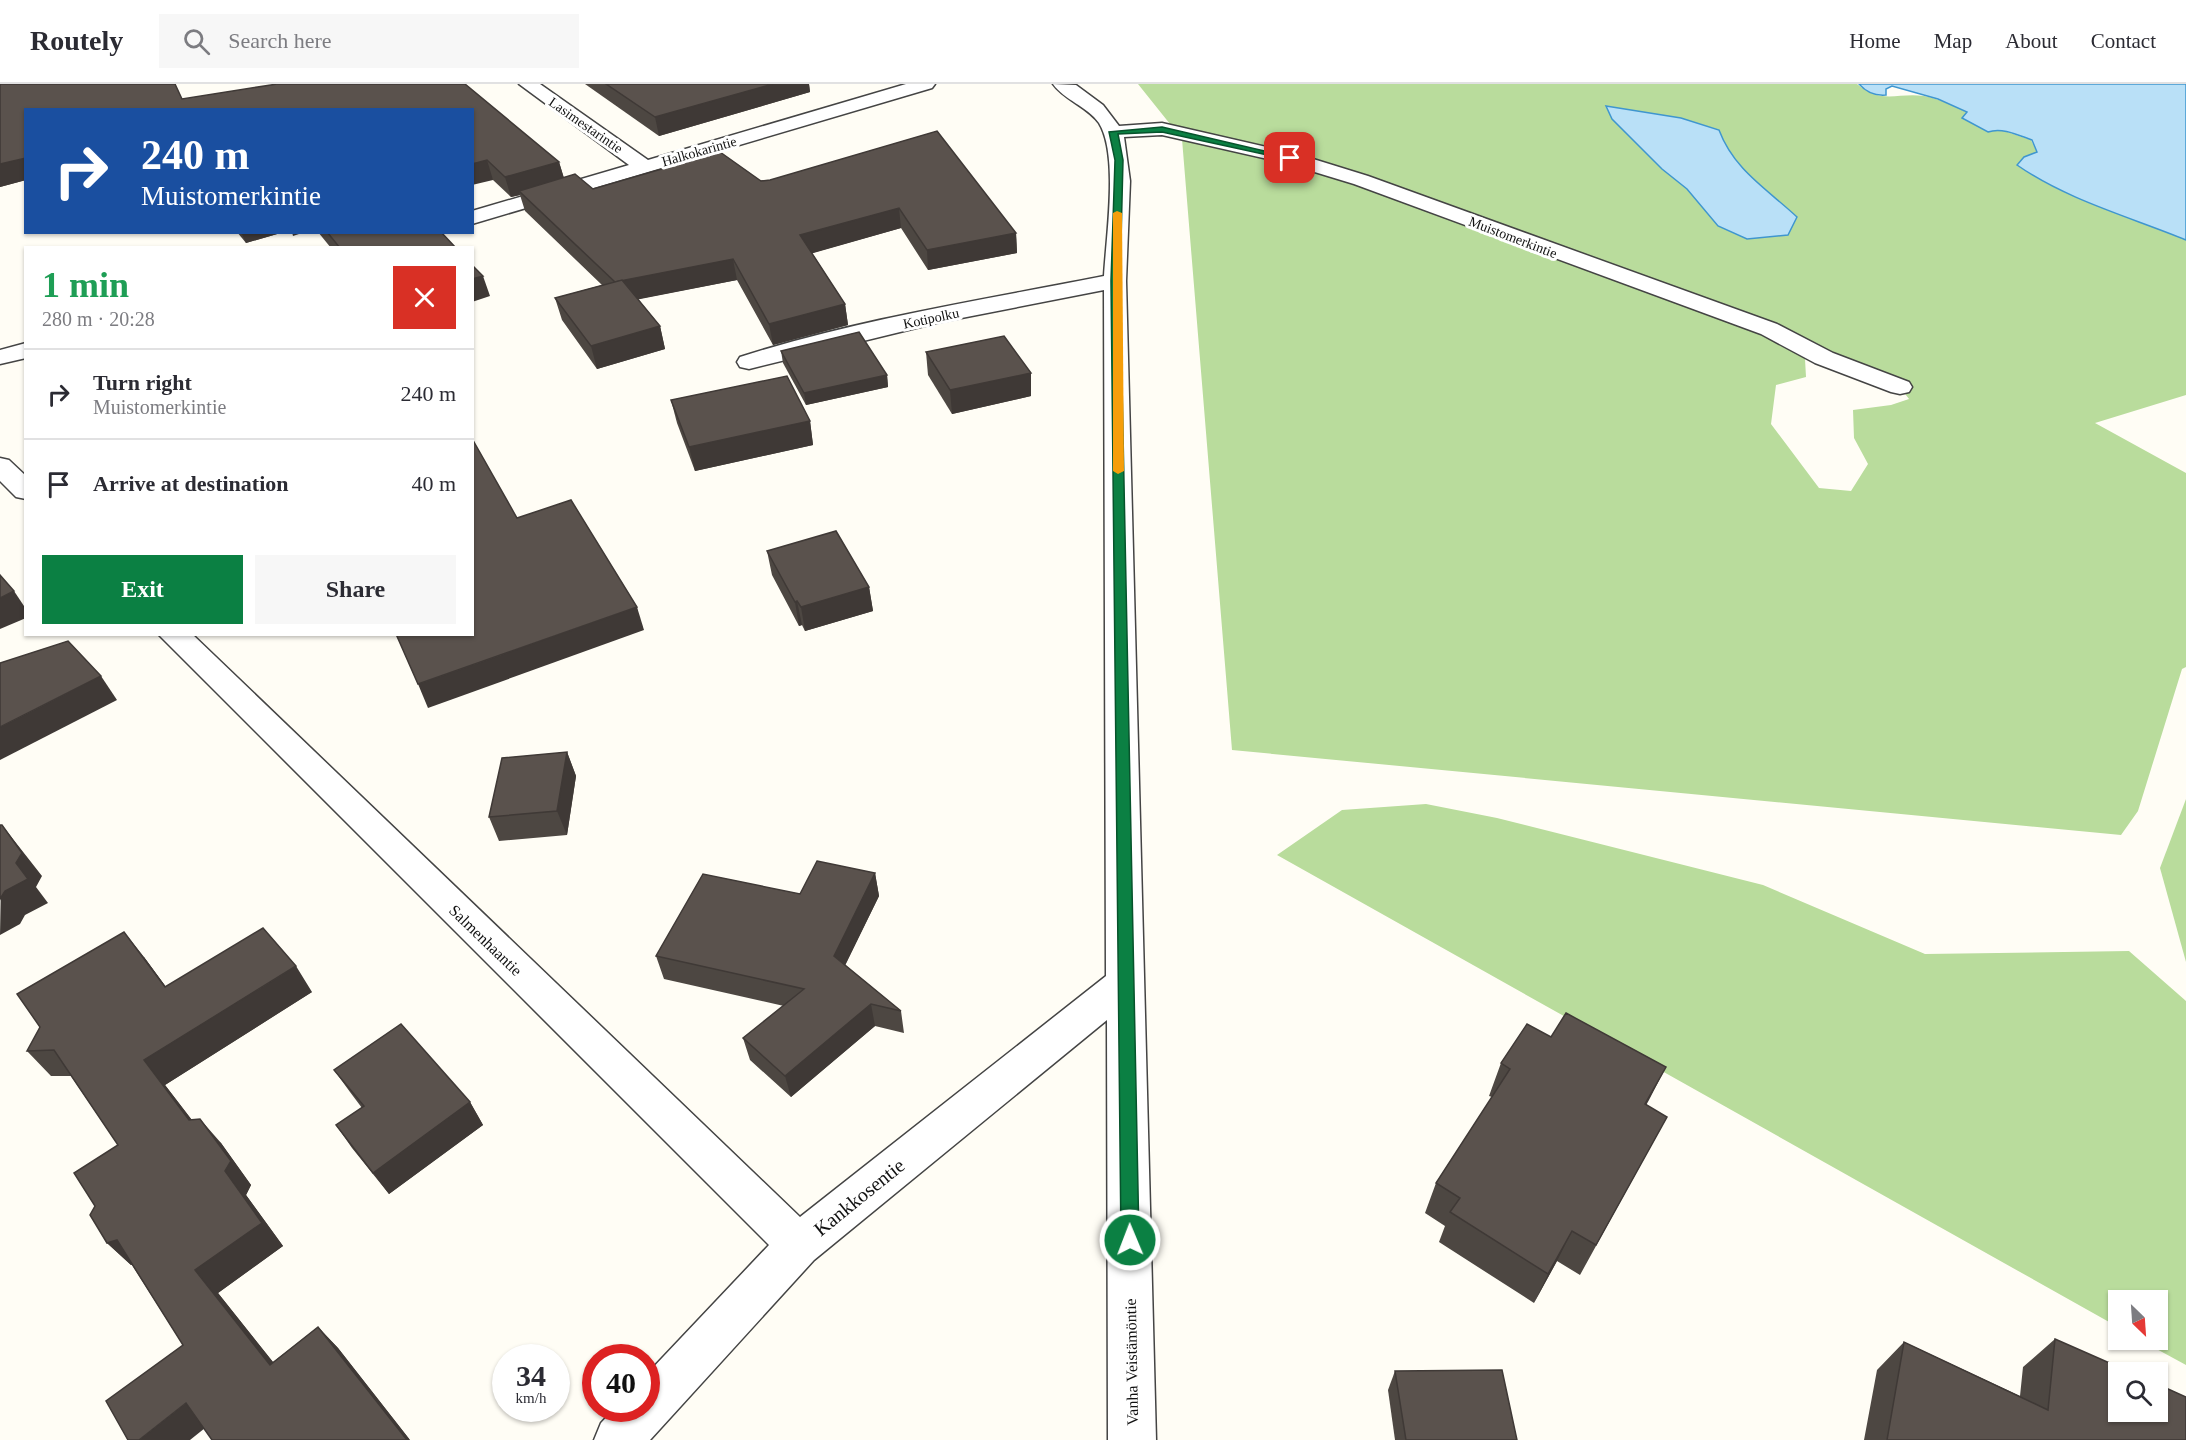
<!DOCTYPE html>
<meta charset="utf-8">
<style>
:root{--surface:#fff;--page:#f7f7f7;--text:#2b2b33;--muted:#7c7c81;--line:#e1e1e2;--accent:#0b8043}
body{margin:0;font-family:Georgia,serif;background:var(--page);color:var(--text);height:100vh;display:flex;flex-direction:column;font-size:22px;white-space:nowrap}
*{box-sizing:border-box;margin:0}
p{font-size:20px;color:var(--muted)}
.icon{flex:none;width:33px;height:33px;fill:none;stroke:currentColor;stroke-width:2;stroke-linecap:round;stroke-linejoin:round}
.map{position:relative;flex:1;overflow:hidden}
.drawer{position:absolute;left:24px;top:162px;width:450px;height:390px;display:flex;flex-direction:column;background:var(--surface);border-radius:0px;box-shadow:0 2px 4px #0004}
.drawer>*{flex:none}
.guide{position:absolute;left:24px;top:24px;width:450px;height:126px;border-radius:0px;box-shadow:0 2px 4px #0004;background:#1a4fa0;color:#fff;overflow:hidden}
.needle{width:39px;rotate:155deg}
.fabs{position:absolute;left:2108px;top:1206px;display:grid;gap:12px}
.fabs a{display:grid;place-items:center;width:60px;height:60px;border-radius:0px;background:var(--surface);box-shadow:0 2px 4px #0004;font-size:30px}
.speed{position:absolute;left:492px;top:1260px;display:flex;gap:12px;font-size:30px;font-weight:700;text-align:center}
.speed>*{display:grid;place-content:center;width:78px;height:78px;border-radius:50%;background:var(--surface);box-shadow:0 2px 4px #0004;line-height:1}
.speed small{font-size:15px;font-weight:400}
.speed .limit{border:9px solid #d22;background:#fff;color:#111}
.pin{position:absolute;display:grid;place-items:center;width:51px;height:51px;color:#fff;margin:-26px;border-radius:12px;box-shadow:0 3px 9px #0006}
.me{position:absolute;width:66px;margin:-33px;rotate:359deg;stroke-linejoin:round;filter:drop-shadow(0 0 4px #0008)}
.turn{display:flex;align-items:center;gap:21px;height:126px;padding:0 18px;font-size:27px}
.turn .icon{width:78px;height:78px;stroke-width:2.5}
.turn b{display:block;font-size:42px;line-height:51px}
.round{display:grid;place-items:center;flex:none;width:63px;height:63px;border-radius:0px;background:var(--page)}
.summary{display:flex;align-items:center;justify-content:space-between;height:102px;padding:0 18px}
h1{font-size:36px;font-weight:700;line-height:45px;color:#1e9e55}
.primary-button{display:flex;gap:12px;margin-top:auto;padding:12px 18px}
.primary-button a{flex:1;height:69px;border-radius:0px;background:var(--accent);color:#fff;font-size:24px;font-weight:700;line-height:69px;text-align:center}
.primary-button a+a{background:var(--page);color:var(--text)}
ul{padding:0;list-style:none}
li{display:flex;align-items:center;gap:18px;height:90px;padding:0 18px;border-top:2px solid var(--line)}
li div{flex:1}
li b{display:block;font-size:22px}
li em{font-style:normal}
header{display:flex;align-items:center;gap:36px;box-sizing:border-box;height:84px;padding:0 30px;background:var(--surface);border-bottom:2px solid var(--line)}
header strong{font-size:28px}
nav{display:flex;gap:33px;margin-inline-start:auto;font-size:21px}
.search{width:420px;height:54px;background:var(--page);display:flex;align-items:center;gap:15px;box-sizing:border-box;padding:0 21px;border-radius:0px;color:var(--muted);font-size:22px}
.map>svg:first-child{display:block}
.forest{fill:#b9dc9c;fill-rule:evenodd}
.water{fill:#b9e0f7;stroke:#3f96cf;stroke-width:1.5}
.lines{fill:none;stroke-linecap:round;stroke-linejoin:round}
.minor-casing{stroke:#444;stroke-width:3}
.minor{fill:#fff;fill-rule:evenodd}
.wall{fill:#4d4742}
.shaded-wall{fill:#3f3936}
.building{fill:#5a524d;stroke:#3f3936;stroke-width:1.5}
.route{fill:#0b8043;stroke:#07532c;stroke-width:1.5}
.slow{fill:#f59e0b}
.labels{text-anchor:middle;stroke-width:6;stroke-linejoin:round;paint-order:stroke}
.far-street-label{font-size:14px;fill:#111;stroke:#fff}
.street-label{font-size:16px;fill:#111;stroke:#fff}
.near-street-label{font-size:20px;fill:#111;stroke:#fff}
</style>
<header>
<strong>Routely</strong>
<div class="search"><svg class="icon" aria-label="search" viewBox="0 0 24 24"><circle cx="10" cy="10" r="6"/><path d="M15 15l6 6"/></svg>Search here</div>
<nav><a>Home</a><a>Map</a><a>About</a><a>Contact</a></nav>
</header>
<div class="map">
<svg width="2186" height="1356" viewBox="0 0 2186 1356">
<rect width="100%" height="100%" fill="#fffdf5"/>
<g class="forest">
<path d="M1138 0H1857C1883 21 1897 8 1924 12 1940 15 1954 22 1968 29L1963 33 2031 56 2037 68 2152 141 2186 155V311L2095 339 2186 389V583L2182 585 2138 727 2121 751 1232 666 1182 55ZM1824 274 1900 303 1909 315 1891 321 1853 326 1854 354 1868 380 1851 407 1819 404 1771 340 1776 301 1806 293 1805 275Z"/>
<path d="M2186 715V878L2160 784Z"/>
<path d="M1426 720 1497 734 1763 801 1925 870 2129 867 2186 917V1281L2140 1256H2157V1216H2118V1243L1277 771 1342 726Z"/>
</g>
<g class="water">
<path d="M1859 0H2186V156C2130 133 2067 116 2017 81L2024 73 2037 68 2032 56C2018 51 2002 43 1988 48L1962 34 1967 28 1938 15 1892 2 1886 5V11C1875 12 1866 8 1859 0Z"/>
<path d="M1606 22 1681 34 1719 46C1734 86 1767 105 1797 133L1788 151 1747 155 1718 142 1687 105 1662 85 1612 35Z"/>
</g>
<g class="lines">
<defs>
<g id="minor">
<path d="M519 0H540L648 76 906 0H935L932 4 472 140V127L629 81Z"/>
<path d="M1053 0 1076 1 1103 21 1119 42 1162 39 1297 70 1368 92 1777 240 1833 269 1909 298 1912 303 1909 308 1900 310 1891 308 1815 279 1761 250 1354 100 1285 79 1162 51 1124 53 1130 97 1126 197 1156 1356H1108L1107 936 814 1176 650 1356H594L601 1339 615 1324H646V1291L769 1161 158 550H192L800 1133 1106 892 1104 206 941 238 749 285 740 283 737 278 740 273C858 235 983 216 1104 192 1106 154 1119 71 1099 39 1087 22 1064 16 1053 0Z"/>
<path d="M26 259V274L0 280V266Z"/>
<path d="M0 374 9 376 26 392V415L16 413 0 397Z"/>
</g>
</defs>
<use href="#minor" class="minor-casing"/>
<use href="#minor" class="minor"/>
</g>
<g class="wall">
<path d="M0 0 182 15 559 78 564 94 593 105 770 96 1016 149 1017 169 928 186 901 144 812 169 845 220 848 241 773 261 737 196 638 215 660 242 665 265 597 285 562 236 555 214 602 201 525 127 520 111 511 113 493 96 26 26V96L0 103Z"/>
<path d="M585 0H809L810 8 659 52Z"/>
<path d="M237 148H284L246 159Z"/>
<path d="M318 148H441L456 164H331Z"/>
<path d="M781 267 887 291 888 303 806 321 783 279Z"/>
<path d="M926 268 1031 289V312L952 330 928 291Z"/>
<path d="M671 316 810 337 813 361 695 387 677 339Z"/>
<path d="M767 467 869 503 873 527 805 547 802 541 799 542 772 491Z"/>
<path d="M567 668 576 692 567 751 499 757 489 733Z"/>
<path d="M875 789 879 812 845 881 901 927 904 949 875 942 791 1013 750 976 743 954 784 922 664 895 656 872 800 810Z"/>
<path d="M144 873 166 903 312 908 165 1001 192 1036 221 1059 251 1101 246 1111 283 1162 218 1209 273 1278 318 1243 338 1264 410 1356 183 1261 132 1181H131L107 1159 95 1122 118 1061 71 992H51L27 967Z"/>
<path d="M1501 979 1646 1021 1667 1033 1580 1191 1557 1177 1534 1219 1439 1158 1445 1142 1425 1129 1436 1099 1492 1013 1489 1012Z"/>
<path d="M334 986 470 1018 483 1041 389 1110 352 1064 336 1041 362 1024 350 1008Z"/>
<path d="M2055 1255 2186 1356H1864L1877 1286 1904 1258 2020 1312 2023 1283Z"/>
<path d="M1395 1287 1517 1356H1395L1388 1306Z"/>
</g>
<g class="shaded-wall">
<path d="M773 0H809L810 8 659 52 655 33Z"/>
<path d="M26 74V96L0 103V80Z"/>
<path d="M487 76 493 96 472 101V80Z"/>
<path d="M559 78 565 98 519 107 520 111 511 113 505 93Z"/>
<path d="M899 124 901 144 803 172 800 151Z"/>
<path d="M241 148H284L246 159Z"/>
<path d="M292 148H305L293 152Z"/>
<path d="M1016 149 1017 169 928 186 927 166Z"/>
<path d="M733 175 737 196 620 219 615 198Z"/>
<path d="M483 192 490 212 472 218V195Z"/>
<path d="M845 220 848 241 773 261 769 240Z"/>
<path d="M660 242 665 265 597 285 591 262Z"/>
<path d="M1031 289V312L952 330 950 306Z"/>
<path d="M887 291 888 303 806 321 804 309Z"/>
<path d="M810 337 813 361 695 387 689 363Z"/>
<path d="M869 503 873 527 805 547 801 523Z"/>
<path d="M14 507 26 525V534L0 545V514Z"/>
<path d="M797 517 802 541 799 542 795 518Z"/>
<path d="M637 523 644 546 428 624 418 600Z"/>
<path d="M101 592 117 616 0 676V643Z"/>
<path d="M567 668 576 692 567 751 557 727Z"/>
<path d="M2 741 42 792 36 803 48 819 25 831 20 840 0 851Z"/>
<path d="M875 789 879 812 839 894 834 872Z"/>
<path d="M124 848 144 873 185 929 165 903Z"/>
<path d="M296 882 312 908 165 1001 210 1060 189 1036 144 976Z"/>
<path d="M871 920 875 942 791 1013 785 992Z"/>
<path d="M1666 983 1649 1016 1629 1052 1645 1020Z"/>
<path d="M470 1018 483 1041 389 1110 373 1089Z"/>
<path d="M200 1035 221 1059 251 1101 246 1111 283 1162 218 1209 292 1302 270 1281 195 1186 225 1087Z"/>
<path d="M1572 1147 1557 1177 1534 1219 1548 1190Z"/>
<path d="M117 1156 140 1179 131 1181 107 1159Z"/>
<path d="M318 1243 338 1264 410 1356H407Z"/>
<path d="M186 1319 210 1340 190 1356H139Z"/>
</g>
<g class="building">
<path d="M0 0H175L182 15 277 0H465L559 78 505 93 487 76 472 80V26H26V74L0 80Z"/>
<path d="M606 0H773L655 33Z"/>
<path d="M937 47 1016 149 927 166 899 124 800 151 845 220 769 240 733 175 615 198 519 107 575 90 593 105 720 68 761 97 770 96Z"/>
<path d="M327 148H441L456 164H340Z"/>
<path d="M472 181 483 192 472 195Z"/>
<path d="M622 196 660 242 591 262 555 214Z"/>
<path d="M859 248 887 291 804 309 781 267Z"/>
<path d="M1004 252 1031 289 950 306 926 268Z"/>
<path d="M787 292 810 337 689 363 671 316Z"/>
<path d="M474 358 517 434 571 416 637 523 418 600 396 550H472V359Z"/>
<path d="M836 447 869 503 801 523 797 517 795 518 767 467Z"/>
<path d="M0 491 14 507 0 514Z"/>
<path d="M68 557 101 592 0 643V579Z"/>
<path d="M567 668 557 727 489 733 502 674Z"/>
<path d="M0 741H2L22 769 16 779 28 795 5 807 0 815Z"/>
<path d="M817 777 875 789 834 872 901 927 871 920 785 992 743 954 804 905 656 872 703 790 800 810Z"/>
<path d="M263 844 296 882 144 976 189 1036 200 1035 231 1077 225 1087 262 1139 195 1186 270 1281 318 1243 407 1356H212L186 1319 139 1356H128L106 1317 183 1261 117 1156 107 1159 90 1131 95 1122 74 1089 118 1061 54 966 27 967 40 943 17 910 124 848 165 903Z"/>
<path d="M1566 929 1666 983 1645 1020 1667 1033 1596 1161 1572 1147 1548 1190 1450 1128 1460 1114 1436 1099 1510 985 1501 979 1527 940 1551 953Z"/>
<path d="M401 940 470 1018 373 1089 336 1041 364 1022 334 986Z"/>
<path d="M2055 1255 2130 1288H2118V1328H2157V1300L2186 1313V1356H1887L1904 1258 2048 1326Z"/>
<path d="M1502 1286 1517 1356H1406L1395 1287Z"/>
</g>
<path class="route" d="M1162 43 1294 74 1290 76 1162 48 1118 50 1123 76 1120 197 1139 1156 1136 1162 1130 1164 1123 1162 1121 1156 1111 197 1115 76 1109 48Z"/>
<path class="slow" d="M1117 127 1122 129 1124 387 1118 390 1113 387V129Z"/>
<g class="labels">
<g class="far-street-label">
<text transform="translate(586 41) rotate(35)" y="5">Lasimestarintie</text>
<text transform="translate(699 67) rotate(-16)" y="5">Halkokarintie</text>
<text transform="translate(1513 153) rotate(21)" y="5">Muistomerkintie</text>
<text transform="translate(931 234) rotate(-12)" y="5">Kotipolku</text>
</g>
<g class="street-label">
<text transform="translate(486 856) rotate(44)" y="6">Salmenhaantie</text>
<text transform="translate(1131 1278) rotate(-91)" y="6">Vanha Veistämöntie</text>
</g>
<g class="near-street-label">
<text transform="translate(859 1113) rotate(-39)" y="7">Kankkosentie</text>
</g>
</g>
</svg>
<div class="fabs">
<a><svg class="needle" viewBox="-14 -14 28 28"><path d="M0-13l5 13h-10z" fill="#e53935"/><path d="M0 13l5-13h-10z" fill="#7c7c81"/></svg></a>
<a><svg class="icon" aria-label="search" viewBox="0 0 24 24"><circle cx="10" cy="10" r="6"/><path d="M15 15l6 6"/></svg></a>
</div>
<div class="speed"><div>34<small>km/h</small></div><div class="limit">40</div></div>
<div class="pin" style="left:1290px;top:74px;background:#d93025"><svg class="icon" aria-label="arrive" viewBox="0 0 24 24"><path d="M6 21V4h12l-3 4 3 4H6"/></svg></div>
<svg class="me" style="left:1130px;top:1156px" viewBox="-20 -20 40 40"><circle r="17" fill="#0b8043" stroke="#fff" stroke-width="3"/><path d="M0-11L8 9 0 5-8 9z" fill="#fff"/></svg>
<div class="guide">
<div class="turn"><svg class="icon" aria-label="right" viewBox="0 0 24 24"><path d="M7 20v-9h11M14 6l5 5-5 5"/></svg><div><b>240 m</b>Muistomerkintie</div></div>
</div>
<section class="drawer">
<div class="summary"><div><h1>1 min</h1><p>280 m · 20:28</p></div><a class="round" style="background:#d93025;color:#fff"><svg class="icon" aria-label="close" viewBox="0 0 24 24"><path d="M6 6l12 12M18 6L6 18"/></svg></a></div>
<ul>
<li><svg class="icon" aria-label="right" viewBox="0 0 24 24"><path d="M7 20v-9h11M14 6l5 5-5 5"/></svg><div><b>Turn right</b><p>Muistomerkintie</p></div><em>240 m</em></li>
<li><svg class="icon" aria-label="arrive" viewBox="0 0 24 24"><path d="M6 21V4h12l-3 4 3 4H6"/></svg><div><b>Arrive at destination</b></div><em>40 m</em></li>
</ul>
<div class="primary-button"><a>Exit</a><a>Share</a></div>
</section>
</div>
